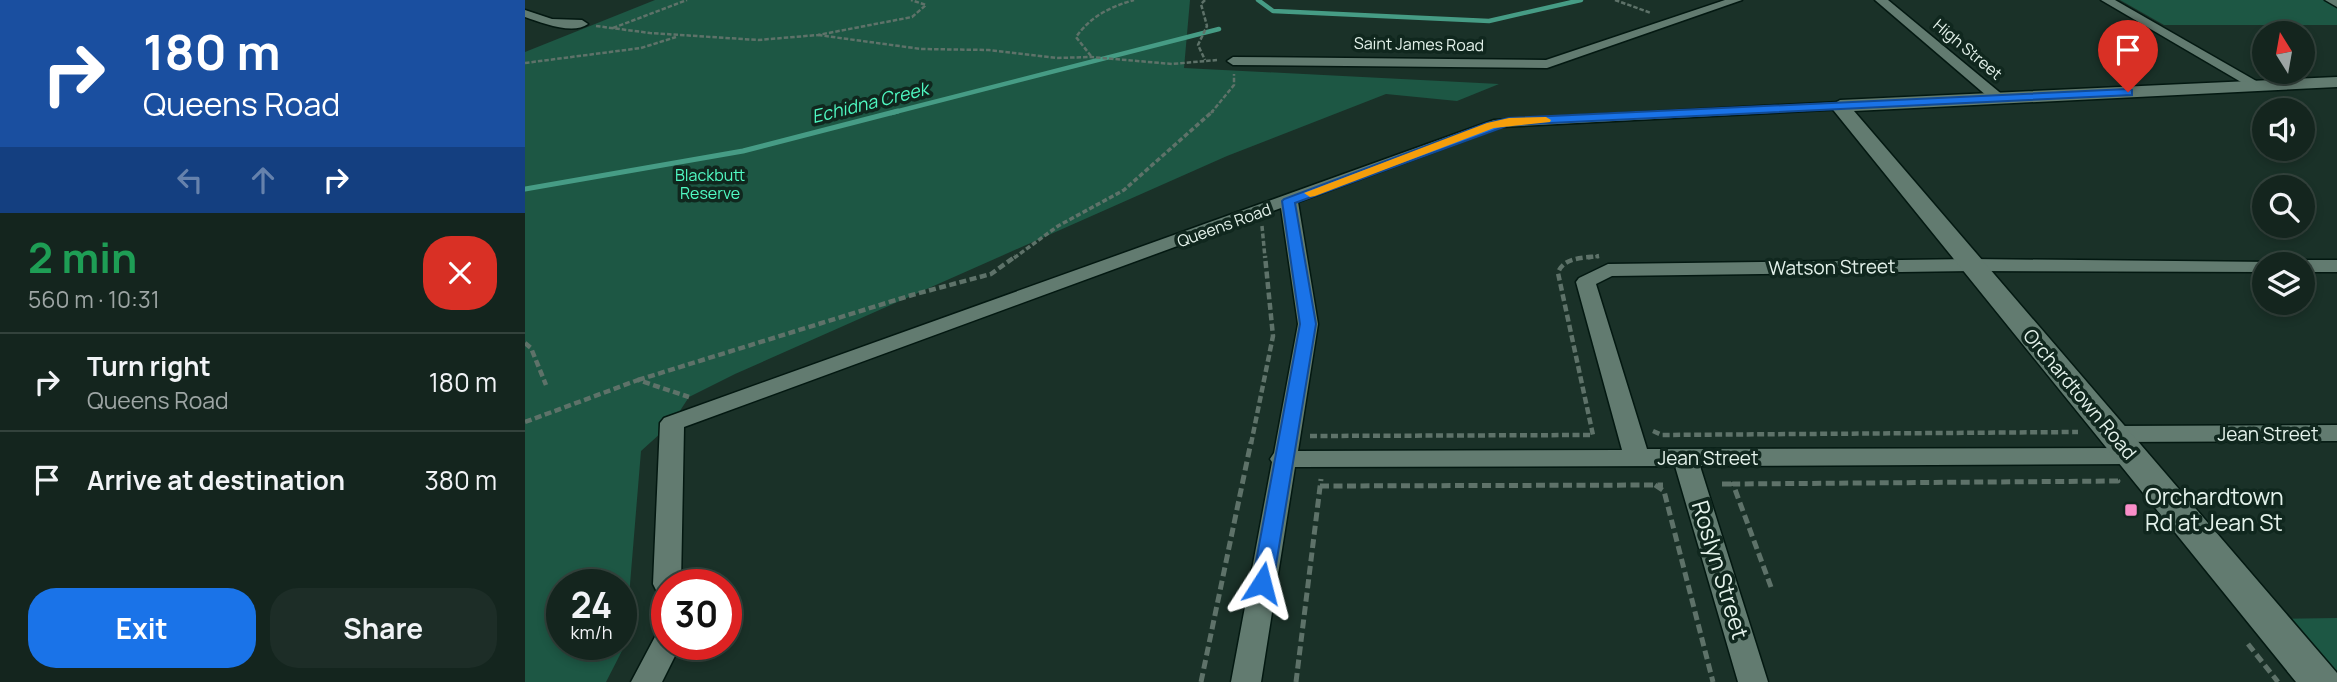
<!DOCTYPE html>
<meta charset="utf-8">
<style>
:root{--surface:#14251e;--page:#1d2d27;--text:#f1f3f6;--muted:#9da5a4;--line:#33423c;--accent:#1a73e8}
body{margin:0;font-family:Manrope,sans-serif;background:var(--page);color:var(--text);height:100vh;display:flex;flex-direction:column;font-size:26px;white-space:nowrap}
*{box-sizing:border-box;margin:0}
p{font-size:23px;color:var(--muted)}
.icon{flex:none;width:38px;height:38px;fill:none;stroke:currentColor;stroke-width:2;stroke-linecap:round;stroke-linejoin:round}
.map{position:relative;flex:1;overflow:hidden}
.details{display:flex;flex-direction:column;background:var(--surface);width:525px}
.details>*{flex:none}
.hud{background:#1a4fa0;color:#fff;overflow:hidden}
.needle{width:46px;rotate:349deg}
.fabs{position:absolute;left:1727px;top:21px;display:grid;gap:14px}
.fabs a{display:grid;place-items:center;width:63px;height:63px;border-radius:50%;background:var(--surface);box-shadow:0 4px 10px #0003,0 0 0 2px var(--line);font-size:35px}
.speed{position:absolute;left:21px;top:569px;display:flex;gap:14px;font-size:35px;font-weight:700;text-align:center}
.speed>*{display:grid;place-content:center;width:91px;height:91px;border-radius:50%;background:var(--surface);box-shadow:0 4px 10px #0003,0 0 0 2px var(--line);line-height:1}
.speed small{font-size:18px;font-weight:400}
.speed .limit{border:10px solid #d22;background:#fff;color:#111}
.pin{position:absolute;display:grid;place-items:center;width:60px;height:60px;color:#fff;margin:-72px -30px;border-radius:50% 50% 50% 0;rotate:-45deg;box-shadow:0 0 7px #0007}
.pin .icon{rotate:45deg}
.me{position:absolute;width:77px;margin:-38px;rotate:9deg;stroke-linejoin:round;filter:drop-shadow(0 0 5px #0008)}
.turn{display:flex;align-items:center;gap:24px;height:147px;padding:0 28px;font-size:32px}
.turn .icon{width:91px;height:91px;stroke-width:2.5}
.turn b{display:block;font-size:49px;line-height:60px}
.lanes{display:flex;align-items:center;height:66px;padding:0 28px;background:#0003;justify-content:center;gap:35px;direction:ltr}
.lanes .off{opacity:.35}
.round{display:grid;place-items:center;flex:none;width:74px;height:74px;border-radius:28px;background:var(--page)}
.head{display:flex;align-items:center;justify-content:space-between;height:119px;padding:0 28px}
h1{font-size:42px;font-weight:700;line-height:52px;color:#1e9e55}
.button{display:flex;gap:14px;margin-top:auto;padding:14px 28px}
.button a{flex:1;height:80px;border-radius:28px;background:var(--accent);color:#fff;font-size:28px;font-weight:700;line-height:80px;text-align:center}
.button a+a{background:var(--page);color:var(--text)}
ul{padding:0;list-style:none}
li{display:flex;align-items:center;gap:21px;height:98px;padding:0 28px;border-top:2px solid var(--line)}
li div{flex:1}
li b{display:block;font-size:26px}
li em{font-style:normal}
main{display:flex;flex:1;min-height:0}
.map>svg:first-child{display:block}
.green{fill:#1d5744;fill-rule:evenodd}
.lines{fill:none;stroke-linecap:round;stroke-linejoin:round}
.stream-far1{stroke:#469c85;stroke-width:4.5}
.stream{stroke:#469c85;stroke-width:5}
.minor-casing{stroke:#031811;stroke-width:3}
.tertiary-casing{stroke:#031811;stroke-width:3}
.path-far3{stroke:#5e7269;stroke-width:2.5;stroke-dasharray:4.5 2;stroke-linecap:butt}
.path-far2{stroke:#5e7269;stroke-width:3.5;stroke-dasharray:5 2.5;stroke-linecap:butt}
.path-far1{stroke:#5e7269;stroke-width:4.5;stroke-dasharray:7 3.5;stroke-linecap:butt}
.path{stroke:#5e7269;stroke-width:5;stroke-dasharray:9 4.5;stroke-linecap:butt}
.minor{fill:#627b70;fill-rule:evenodd}
.tertiary{fill:#627b70;fill-rule:evenodd}
.route{fill:#1a73e8;stroke:#114b97;stroke-width:2}
.slow{fill:#f59e0b}
.poi-dot{fill:#f98fc9;stroke:#10271e;stroke-width:2.5}
.labels{text-anchor:middle;stroke-width:7;stroke-linejoin:round;paint-order:stroke}
.far-street-label{font-size:16px;fill:#e4f2eb;stroke:#10271e}
.far-park-label{font-size:16px;fill:#51fac3;stroke:#10271e}
.far-water-label{font-size:18px;font-style:italic;fill:#4ff9c2;stroke:#10271e}
.street-label{font-size:19px;fill:#e4f2eb;stroke:#10271e}
.near-poi-label{font-size:23px;fill:#e4f2eb;stroke:#10271e;text-anchor:start}
.near-street-label{font-size:23px;fill:#e4f2eb;stroke:#10271e}
</style>
<main>
<section class="details">
<div class="hud">
<div class="turn"><svg class="icon" aria-label="right" viewBox="0 0 24 24"><path d="M7 20v-9h11M14 6l5 5-5 5"/></svg><div><b>180 m</b>Queens Road</div></div>
<div class="lanes"><svg class="icon off" aria-label="left" viewBox="0 0 24 24"><path d="M17 20v-9H6M10 6l-5 5 5 5"/></svg><svg class="icon off" aria-label="ahead" viewBox="0 0 24 24"><path d="M12 20V5M6 11l6-6 6 6"/></svg><svg class="icon" aria-label="right" viewBox="0 0 24 24"><path d="M7 20v-9h11M14 6l5 5-5 5"/></svg></div>
</div>
<div class="head"><div><h1>2 min</h1><p>560 m · 10:31</p></div><a class="round" style="background:#d93025;color:#fff"><svg class="icon" aria-label="close" viewBox="0 0 24 24"><path d="M6 6l12 12M18 6L6 18"/></svg></a></div>
<ul>
<li><svg class="icon" aria-label="right" viewBox="0 0 24 24"><path d="M7 20v-9h11M14 6l5 5-5 5"/></svg><div><b>Turn right</b><p>Queens Road</p></div><em>180 m</em></li>
<li><svg class="icon" aria-label="arrive" viewBox="0 0 24 24"><path d="M6 21V4h12l-3 4 3 4H6"/></svg><div><b>Arrive at destination</b></div><em>380 m</em></li>
</ul>
<div class="button"><a>Exit</a><a>Share</a></div>
</section>
<div class="map">
<svg width="1812" height="682" viewBox="0 0 1812 682">
<rect width="100%" height="100%" fill="#1a3128"/>
<g class="green">
<path d="M130 0H665L659 68 974 84 932 101 861 94 702 156 210 374 164 397 147 423 116 451 100 645 81 682H0V52ZM37 584H96V644H37Z"/>
<path d="M1595 0H1801L1812 5V25H1639Z"/>
<path d="M1812 618V682L1742 619Z"/>
</g>
<g class="lines">
<g class="stream-far1">
<path d="M733 0 748 11 964 21 1056 0"/>
<path d="M366 113 694 29"/>
</g>
<path class="stream" d="M0 189 218 151 373 111"/>
<defs>
<g id="minor">
<path d="M1200 0H1217L1022 68 708 65 702 61 708 57 1021 60Z"/>
<path d="M1350 0H1363L1479 96V102H1469Z"/>
<path d="M1576 0H1590L1740 86 1738 89H1728Z"/>
<path d="M0 10 27 19 57 20 63 24C48 35 17 23 0 17Z"/>
<path d="M1315 102 1320 103V109L976 127 773 202 793 324 773 451 1097 450 1051 282 1054 278 1083 264 1446 259 1747 262 1748 264H1740V272L1446 271 1087 276 1071 284 1122 449 1608 448 1617 450 1620 456 1617 462 1608 464 1175 466 1243 682H1213L1150 466 770 467 736 682H706L747 462 745 459 749 453 773 324 756 208 159 427 156 584H142V595L132 592 128 584 135 423 139 418 969 120Z"/>
<path d="M1778 260H1812V272H1778V264H1770Z"/>
<path d="M1812 425V441L1590 442 1582 440 1578 434 1582 428 1590 426Z"/>
<path d="M142 630V644H156L137 682H106L132 633Z"/>
</g>
<g id="tertiary">
<path d="M1800 0H1812V7Z"/>
<path d="M1812 77V87L1329 111 1812 673V682H1771L1305 106 1315 100Z"/>
</g>
</defs>
<use href="#minor" class="minor-casing"/>
<use href="#tertiary" class="tertiary-casing"/>
<g class="path-far3">
<path d="M680 0 676 4 682 26 673 45 680 60"/>
<path d="M1090 0 1126 13"/>
<path d="M71 26 125 33 233 40 293 35 387 17 401 5 386 0"/>
<path d="M88 28 162 0"/>
<path d="M293 35 396 49 464 50 532 58 566 57 647 64 692 60"/>
<path d="M566 56 551 37C566 16 585 7 609 0"/>
<path d="M0 63 116 48 151 37"/>
<path d="M686 113 709 85V74"/>
</g>
<g class="path-far2">
<path d="M737 226 740 258"/>
<path d="M489 258 533 226 599 190 688 111"/>
<path d="M1063 258 1074 256"/>
</g>
<g class="path-far1">
<path d="M0 343 6 348 21 385"/>
<path d="M113 380 387 295 466 274 491 256"/>
<path d="M0 422 113 380 164 397"/>
<path d="M1128 431 1137 435 1553 432"/>
<path d="M785 436 1068 435 1033 273C1038 257 1059 258 1074 256"/>
<path d="M726 444 748 336 740 256"/>
</g>
<g class="path">
<path d="M1197 484H1208"/>
<path d="M1130 485 1139 491 1188 682"/>
<path d="M795 486 1138 485"/>
<path d="M1246 587 1208 484 1593 481 1591 479"/>
<path d="M1723 644 1753 682"/>
<path d="M676 682 726 442"/>
<path d="M771 682 796 479"/>
</g>
<use href="#minor" class="minor"/>
<use href="#tertiary" class="tertiary"/>
</g>
<path class="route" d="M1603 89 1607 90V95L984 125 770 203 791 324 748 583 745 589 737 591 730 589 727 583 775 324 757 201 759 199 962 123 984 118Z"/>
<path class="slow" d="M1021 117 1026 120 1025 122 969 128 790 196 785 197 779 193 962 123 984 118Z"/>
<rect class="poi-dot" x="1599" y="503" width="14" height="14" rx="3.5"/>
<g class="labels">
<g class="far-street-label">
<text transform="translate(894 44) rotate(1)" y="6">Saint James Road</text>
<text transform="translate(1443 49) rotate(40)" y="6">High Street</text>
<text transform="translate(699 225) rotate(-20)" y="6">Queens Road</text>
</g>
<g class="far-park-label">
<text x="185" y="181">Blackbutt<tspan x="185" dy="18">Reserve</tspan></text>
</g>
<g class="far-water-label">
<text transform="translate(345 103) rotate(-14)" y="6">Echidna Creek</text>
</g>
<g class="street-label">
<text transform="translate(1307 267) rotate(-1)" y="7">Watson Street</text>
<text transform="translate(1555 394) rotate(50)" y="7">Orchardtown Road</text>
<text x="1743" y="441">Jean Street</text>
<text x="1183" y="465">Jean Street</text>
</g>
<g class="near-poi-label">
<text x="1620" y="505">Orchardtown<tspan x="1620" dy="26">Rd at Jean St</tspan></text>
</g>
<g class="near-street-label">
<text transform="translate(1195 570) rotate(73)" y="8">Roslyn Street</text>
</g>
</g>
</svg>
<div class="fabs">
<a><svg class="needle" viewBox="-14 -14 28 28"><path d="M0-13l5 13h-10z" fill="#e53935"/><path d="M0 13l5-13h-10z" fill="#9da5a4"/></svg></a>
<a><svg class="icon" aria-label="sound" viewBox="0 0 24 24"><path d="M4 9h4l5-4v14l-5-4H4zM17 9q2 3 0 6"/></svg></a>
<a><svg class="icon" aria-label="search" viewBox="0 0 24 24"><circle cx="10" cy="10" r="6"/><path d="M15 15l6 6"/></svg></a>
<a><svg class="icon" aria-label="layers" viewBox="0 0 24 24"><path d="M12 4l9 5-9 5-9-5zM3 14l9 5 9-5"/></svg></a>
</div>
<div class="speed"><div>24<small>km/h</small></div><div class="limit">30</div></div>
<div class="pin" style="left:1603px;top:92px;background:#d93025"><svg class="icon" aria-label="arrive" viewBox="0 0 24 24"><path d="M6 21V4h12l-3 4 3 4H6"/></svg></div>
<svg class="me" style="left:737px;top:583px" viewBox="-20 -20 40 40"><path d="M0-17L14 15 0 8-14 15z" fill="#1a73e8" stroke="#fff" stroke-width="4"/></svg>
</div>
</main>
